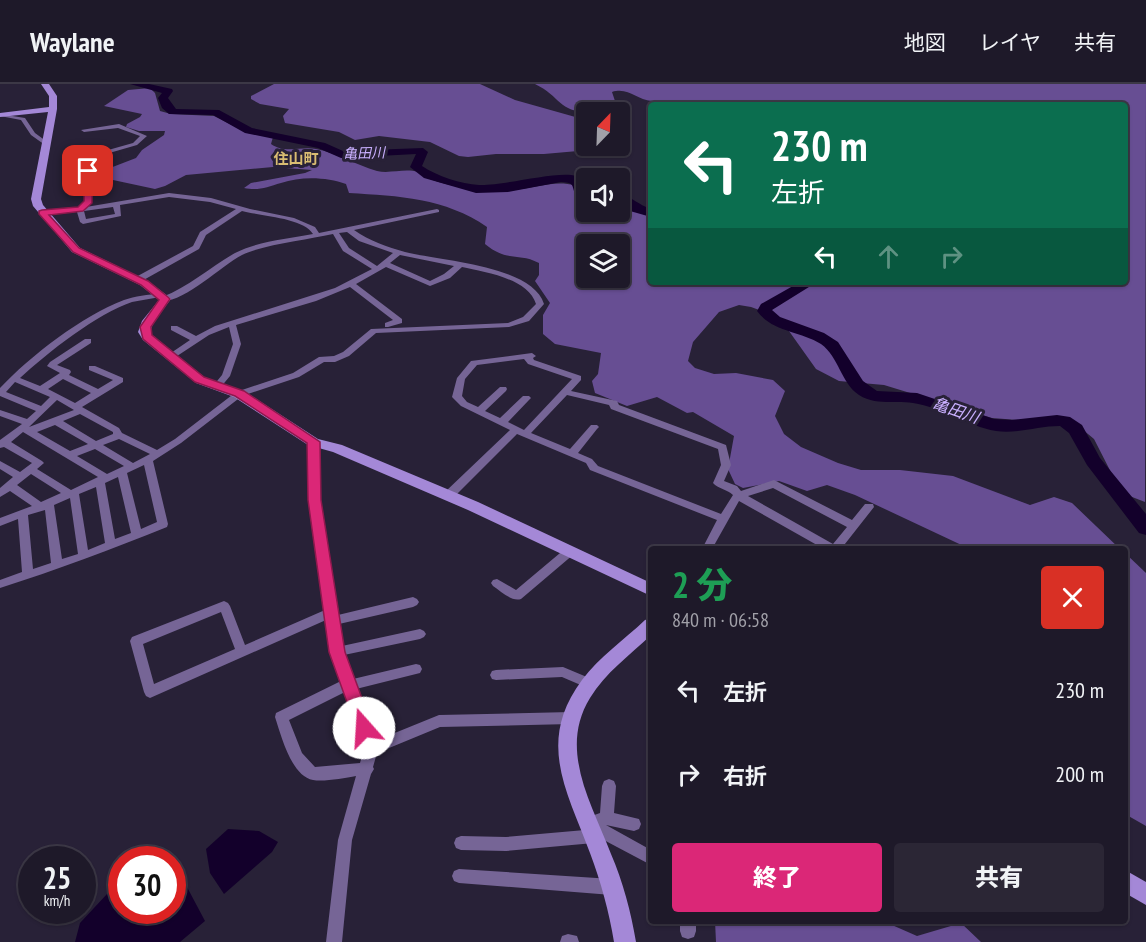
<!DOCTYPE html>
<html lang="ja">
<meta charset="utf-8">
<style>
:root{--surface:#1e1929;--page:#2b2635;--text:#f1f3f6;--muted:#a1a0a8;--line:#3c3846;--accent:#db2777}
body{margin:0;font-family:"PT Sans Narrow","Noto Sans JP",sans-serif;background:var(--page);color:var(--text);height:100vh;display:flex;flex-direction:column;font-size:22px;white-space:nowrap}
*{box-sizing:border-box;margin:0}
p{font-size:20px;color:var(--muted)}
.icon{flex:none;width:33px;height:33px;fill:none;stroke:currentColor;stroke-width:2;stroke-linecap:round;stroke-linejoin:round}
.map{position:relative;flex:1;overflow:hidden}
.side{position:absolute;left:648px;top:462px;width:480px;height:378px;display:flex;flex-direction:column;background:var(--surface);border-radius:6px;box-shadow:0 2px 4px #0004,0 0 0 2px var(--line)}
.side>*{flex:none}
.banner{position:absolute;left:648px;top:18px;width:480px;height:183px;border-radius:6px;box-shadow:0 2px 4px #0004,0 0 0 2px var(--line);background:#0b6e4f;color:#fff;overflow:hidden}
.needle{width:39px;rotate:23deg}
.tools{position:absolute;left:576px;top:18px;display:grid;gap:12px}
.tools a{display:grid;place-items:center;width:54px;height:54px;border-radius:6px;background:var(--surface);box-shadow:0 2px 4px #0004,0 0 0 2px var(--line);font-size:30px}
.speed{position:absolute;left:18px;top:762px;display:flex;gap:12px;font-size:30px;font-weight:700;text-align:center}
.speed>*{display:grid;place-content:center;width:78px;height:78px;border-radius:50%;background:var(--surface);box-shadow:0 2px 4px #0004,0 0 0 2px var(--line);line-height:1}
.speed small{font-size:15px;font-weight:400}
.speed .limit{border:9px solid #d22;background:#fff;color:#111}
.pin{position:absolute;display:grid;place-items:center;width:51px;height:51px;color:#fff;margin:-26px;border-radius:12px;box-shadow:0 3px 9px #0006}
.me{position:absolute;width:66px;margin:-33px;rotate:341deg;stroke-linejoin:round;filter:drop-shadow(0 0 4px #0008)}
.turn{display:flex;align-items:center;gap:21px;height:126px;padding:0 24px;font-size:27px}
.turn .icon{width:78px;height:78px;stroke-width:2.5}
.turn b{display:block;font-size:42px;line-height:51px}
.lanes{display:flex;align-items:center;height:57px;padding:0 24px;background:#0003;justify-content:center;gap:30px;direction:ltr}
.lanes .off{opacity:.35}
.round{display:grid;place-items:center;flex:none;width:63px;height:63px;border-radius:6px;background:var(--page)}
.summary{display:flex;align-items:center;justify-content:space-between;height:102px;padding:0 24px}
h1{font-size:36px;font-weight:800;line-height:45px;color:#1e9e55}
.cta{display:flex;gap:12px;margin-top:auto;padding:12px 24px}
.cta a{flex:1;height:69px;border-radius:6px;background:var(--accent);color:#fff;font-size:24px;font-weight:800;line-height:69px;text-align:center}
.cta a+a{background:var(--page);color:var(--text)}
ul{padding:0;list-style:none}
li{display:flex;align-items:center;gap:18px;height:84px;padding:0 24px}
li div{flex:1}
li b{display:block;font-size:22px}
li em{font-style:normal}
header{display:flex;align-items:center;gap:36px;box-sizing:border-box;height:84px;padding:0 30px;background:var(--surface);border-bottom:2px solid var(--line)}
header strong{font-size:28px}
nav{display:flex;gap:33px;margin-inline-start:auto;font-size:21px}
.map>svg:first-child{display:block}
.forest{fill:#674e93;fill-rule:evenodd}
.water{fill:#13002b}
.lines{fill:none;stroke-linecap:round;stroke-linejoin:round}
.river{fill:#13002b;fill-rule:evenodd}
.street{fill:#766596;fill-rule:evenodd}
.secondary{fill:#a488d7;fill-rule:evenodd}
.route{fill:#db2777;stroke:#8e194d;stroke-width:1.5}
.labels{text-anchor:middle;stroke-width:6;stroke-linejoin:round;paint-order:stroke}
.far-water-label{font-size:14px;font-style:italic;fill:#cab0ff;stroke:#282137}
.far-quarter-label{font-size:15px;font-weight:bold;fill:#d9bd72;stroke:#282137}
.water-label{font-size:16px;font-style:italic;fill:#cab0ff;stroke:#282137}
</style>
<header>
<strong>Waylane</strong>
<nav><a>地図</a><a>レイヤ</a><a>共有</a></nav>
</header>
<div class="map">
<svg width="1146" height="858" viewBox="0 0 1146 858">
<rect width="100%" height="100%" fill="#282137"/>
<g class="forest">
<path d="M274 0H480L515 16 586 36 588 62 578 67 544 70H496L468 73 459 72 430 58 379 52 355 56 339 48 285 39 283 32 289 25 260 20 251 15V12Z"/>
<path d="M535 0H1146L1145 418 1127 411 1117 400 1094 355 1082 345 1047 338 992 334 884 301 839 297 816 285 779 233 751 223 739 221 719 228 693 258 688 277 695 284 714 290 736 289 773 296 785 307 775 332 784 350 801 363 838 379 861 386H900L953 392 1030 421 1054 413 1072 419 1120 465H970L855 411 827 401 807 407 779 397 743 404 735 400 728 385 734 352 693 328 687 329 657 313 627 322 595 309 592 297 598 290 601 269 555 260 543 250V231L550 219 535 197 539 191V179C518 168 508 179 485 160L487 143C445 114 399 112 349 109L346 100C327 93 301 92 281 99 267 103 259 107 244 104L251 99 305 89 312 86 273 83 186 91 165 102 155 105 99 93 97 89 136 74 142 66 164 51 165 47H139L126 43 127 40 140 33 142 30 104 22 128 6 150 4 155 9 160 27 171 30 214 32 248 49 273 53 271 60C285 70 301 62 316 65 337 69 356 81 377 87 390 90 405 84 418 88 422 90 426 93 430 95 454 104 486 108 512 106 535 105 568 90 586 109V128H620V123L651 130V198H1125V21H760L746 16C715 16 682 20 652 17 636 16 629 3 612 8L615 17 611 26C605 29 599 28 592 28 558 29 562 13 535 0ZM586 160H620V194H586Z"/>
<path d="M1125 469 1146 489V742L1125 730Z"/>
<path d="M715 837H889L892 841 917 852 961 839 981 858H716Z"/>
</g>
<g class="water">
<path d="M228 745 259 747 278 758 272 768 224 810 210 789 206 765Z"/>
<path d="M179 788 205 837 180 858H75L80 839 107 810 121 800 122 826H172L173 792Z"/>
</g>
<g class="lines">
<g class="river">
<path d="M130 0H149L172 5 173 7 168 14 176 25 219 26 252 44 325 59 343 67 423 64 428 68 422 82C437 92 461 100 479 101 503 102 559 86 576 92 580 94 583 98 586 101V118L577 113C570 102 577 99 561 98L508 108 476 109 424 94 410 83 416 70 341 74 318 64 245 49 213 31 169 30 162 24 158 14 162 9Z"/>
<path d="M620 110C632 113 639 121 651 125V133L630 127 620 118Z"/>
<path d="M800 198H817L772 226 780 233 824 249 838 258 863 297 877 307 917 309 994 335 1012 336 1057 331 1070 333 1082 341 1100 374 1146 430V451L1139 449 1087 381 1069 349 1060 342C1038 342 1018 350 996 347 967 342 942 323 913 319 895 316 876 322 859 311 841 299 839 273 821 260 800 247 772 248 757 227L761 220Z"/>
</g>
<g class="street">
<path d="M0 30 25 34 35 49 50 60 45 61 31 51 21 36 0 32Z"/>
<path d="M119 40 147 52 137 61 92 74 91 117 86 123 169 109 211 114 250 125 294 134 315 143 319 149 437 125 439 126V128L354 146C370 157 387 163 405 168 440 177 532 181 544 220L529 237 509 243 376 249 349 272 335 278H324L299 293 242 312 181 359 153 377 168 440 167 443C112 465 57 486 0 504V496L22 488 18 435 0 442V434L32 422 10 407 0 413V404L13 393 0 385V377L20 388 32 379 4 363 0 364V356L22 340 0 332V326L27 335 36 327 0 312V304C30 272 82 232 124 216 135 212 148 211 160 209L164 211 160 213C151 215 141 216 132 218 98 229 47 269 20 294L40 302 60 289 47 282 50 278 85 255H91V259L57 281 70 286 71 288 69 291 98 305 113 296 89 286V282H95L123 294V298L82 323 119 344 122 349 157 366 175 355 236 308 293 289 319 273 334 272 343 268 371 245 508 239 523 233 536 220C528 194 484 188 462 183L450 194 430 202 386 183 356 200 402 235V239L388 243H385V239L393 236 350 203 316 217 236 241 241 260 230 292 220 304H214L213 302 222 291 233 260 229 243 209 251 171 276 167 273 168 271 190 256 171 246V242H177L196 252 215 242 335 204 372 185 343 167 333 150C307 156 265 160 242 171 221 182 185 218 162 217V213C189 203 210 183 235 169 258 157 288 155 313 150 304 134 260 132 242 127L206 151 199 165 140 198H134V194L193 162 200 148 236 125 210 118 169 113 120 121 121 132 83 140 80 138 77 128 40 129 39 128 42 126 78 124 85 117 87 72 133 59 140 52 118 44 84 48 81 46ZM113 123 115 130 86 135 84 127ZM347 148 359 157 393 169 377 182 349 164 339 149ZM400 171 454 182 444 190 430 197 390 179ZM63 295 91 309 75 319 48 305ZM15 298 50 313 41 322 6 308ZM57 316 74 326 29 343ZM80 330 113 348V350L96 357 63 337ZM55 341 88 360 70 367 37 348ZM23 348 98 393 71 406 37 385 44 379 42 377 11 358ZM119 355 150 370 133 379 103 361ZM95 365 124 382 107 390 77 372ZM144 381 157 438 141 445 127 389ZM31 390 61 409 41 418 17 401ZM118 393 131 449 115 455 105 399ZM96 403 105 459 88 466 79 410ZM70 414 78 470 62 475 54 421ZM45 426 51 479 33 485 28 431Z"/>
<path d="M532 269 536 272 533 274 534 276 581 292V296L571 307 617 317 619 321 726 361 731 381 724 397 737 402 741 407 774 396 852 436 865 420H873L874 423 841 465H824L739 417 712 465H702L717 436 590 386 586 379 517 350 453 414H445L444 411 445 408 510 346 461 322 452 313 457 294 471 277ZM524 275 528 280 572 295 524 346 508 338 529 316 531 314 529 312H523L500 334 485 327 506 307 507 305 506 303H500L478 323 467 318 462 312 465 295 477 281ZM567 311 609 321 611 325 718 365 721 381 713 399C718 405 727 405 733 411L721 430 598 382 592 375 578 369 597 345 599 343 597 341H591L570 365 531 349ZM773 404 847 443 833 460 748 412Z"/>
<path d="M313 355 318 358 320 416 338 531 413 513 417 515 419 518 417 521 413 523 339 540 342 562 420 545 424 547 426 550 424 553 420 555 344 571 353 595 416 580 420 581 422 585 420 589 356 605 375 657 439 631 571 628 576 630 578 634 576 638 571 640 440 643 377 669 373 683 374 685 371 690 352 756 342 858H326L338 756 356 692C344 694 324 698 313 696 291 692 281 651 275 633L276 629 341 597 331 568 326 536 150 614 146 612 144 608 130 557 132 553 224 517 228 519 230 522 245 561 325 526 310 416 308 358ZM221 528 235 565 154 600 143 560ZM345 608 364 665 360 679 315 683 302 669 289 636Z"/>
<path d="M570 463 574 464 575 467 574 470 521 515C511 518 501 507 493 502L491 499 493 496 497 495 516 506 566 464Z"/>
<path d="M563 583 594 596 596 600 594 604 590 605 562 593 496 596 492 595 490 591 492 587 496 586Z"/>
<path d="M609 695 614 697 616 702 614 729 639 735 641 740 639 745 634 747 606 741 651 766V781L600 754 599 757 594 759 506 767 461 766 456 764 454 759 456 754 461 752 506 753 585 746 581 740 583 735 600 729 602 702 604 697Z"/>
<path d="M459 785 612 795 617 798 620 803 617 808 612 811 459 799 454 797 452 792 454 787Z"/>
<path d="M680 837H696V847L694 853 688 855 682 853 680 847Z"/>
<path d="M568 850 577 852 579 858H560L562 852Z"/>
</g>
<g class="secondary">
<path d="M41 0H49L57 12V25L41 115 43 121 80 164 148 197 169 213 171 215 154 237 150 248 152 251 204 293 244 307 318 355 342 361 478 418 651 499V512L468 426 333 368 308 361 234 313 196 299 143 256 138 248 142 237 159 216 140 201 72 168 33 122 31 115 48 28 0 33V29L49 23V12Z"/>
<path d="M651 534V551C630 571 605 589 590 614 558 666 592 720 611 770 623 798 631 828 636 858H614C609 828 601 798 590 769 567 707 536 658 582 596 599 573 624 556 645 536Z"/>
<path d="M1125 786 1146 798V821L1125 809Z"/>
</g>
</g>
<path class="route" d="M88 85 93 87 92 119 83 127 49 131 79 164 148 197 168 213 170 215 151 243 152 251 204 293 244 307 320 358 321 416 345 568 373 644 370 649 364 651 358 649 329 568 308 416 307 359 235 312 195 298 143 255 140 243 159 216 141 201 73 168 39 130V127L42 126 78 123 84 117V87Z"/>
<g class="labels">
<g class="far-water-label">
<text transform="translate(364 69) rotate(-2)" y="5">亀田川</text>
</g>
<g class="far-quarter-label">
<text x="296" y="80">住山町</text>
</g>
<g class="water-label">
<text transform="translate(956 326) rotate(19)" y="6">亀田川</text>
</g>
</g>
</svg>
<div class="tools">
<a><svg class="needle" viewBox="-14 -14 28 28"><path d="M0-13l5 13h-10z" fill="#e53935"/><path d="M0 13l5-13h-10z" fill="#a1a0a8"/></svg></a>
<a><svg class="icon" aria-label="sound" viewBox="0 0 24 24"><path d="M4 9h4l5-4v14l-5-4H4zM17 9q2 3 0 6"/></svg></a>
<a><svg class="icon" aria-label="layers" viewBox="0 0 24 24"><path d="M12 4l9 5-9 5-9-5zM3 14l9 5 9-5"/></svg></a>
</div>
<div class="speed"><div>25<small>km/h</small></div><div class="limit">30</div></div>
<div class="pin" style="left:88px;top:87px;background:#d93025"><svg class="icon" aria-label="arrive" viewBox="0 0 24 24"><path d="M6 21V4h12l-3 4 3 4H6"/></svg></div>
<svg class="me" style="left:364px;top:644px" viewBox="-20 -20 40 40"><circle r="19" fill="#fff"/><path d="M0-13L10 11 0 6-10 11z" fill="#db2777"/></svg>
<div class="banner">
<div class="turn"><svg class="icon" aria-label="left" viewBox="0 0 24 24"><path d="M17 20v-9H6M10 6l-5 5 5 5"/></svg><div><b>230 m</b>左折</div></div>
<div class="lanes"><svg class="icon" aria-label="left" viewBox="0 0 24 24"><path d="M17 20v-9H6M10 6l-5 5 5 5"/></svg><svg class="icon off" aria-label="ahead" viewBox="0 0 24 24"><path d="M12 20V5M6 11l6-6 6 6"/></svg><svg class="icon off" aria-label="right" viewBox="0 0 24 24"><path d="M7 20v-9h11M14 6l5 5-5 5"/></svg></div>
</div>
<section class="side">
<div class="summary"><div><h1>2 分</h1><p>840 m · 06:58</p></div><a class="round" style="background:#d93025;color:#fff"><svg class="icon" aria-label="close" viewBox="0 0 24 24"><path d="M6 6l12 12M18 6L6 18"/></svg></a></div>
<ul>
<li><svg class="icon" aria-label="left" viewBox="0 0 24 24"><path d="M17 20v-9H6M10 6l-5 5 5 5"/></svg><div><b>左折</b></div><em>230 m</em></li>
<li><svg class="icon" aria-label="right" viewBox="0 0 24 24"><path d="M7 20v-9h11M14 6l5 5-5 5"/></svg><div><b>右折</b></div><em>200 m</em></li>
</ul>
<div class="cta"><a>終了</a><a>共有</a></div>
</section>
</div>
